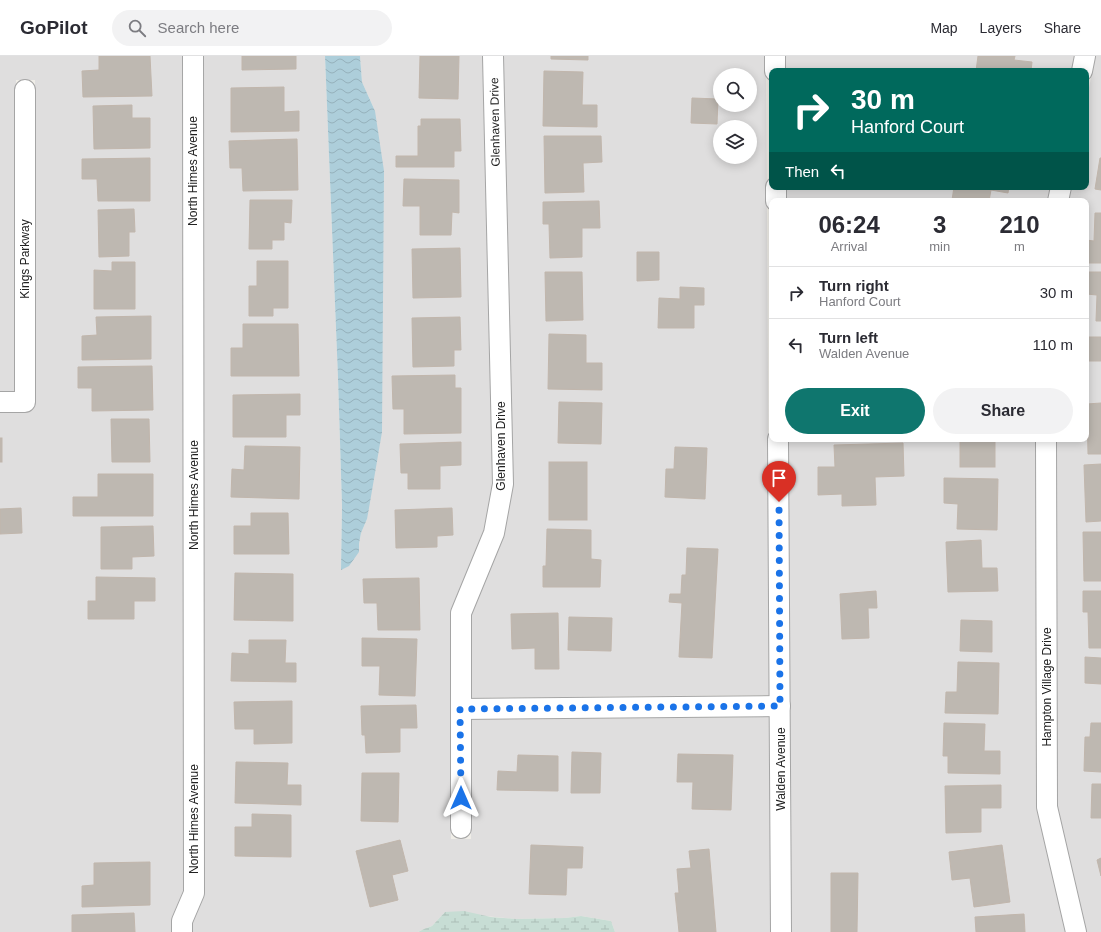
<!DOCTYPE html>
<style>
:root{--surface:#fff;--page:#f2f2f3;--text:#2b2b33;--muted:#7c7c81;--line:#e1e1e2;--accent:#0f766e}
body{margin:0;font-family:Helvetica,sans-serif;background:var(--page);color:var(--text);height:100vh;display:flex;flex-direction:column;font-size:15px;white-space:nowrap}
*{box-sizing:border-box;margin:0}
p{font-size:13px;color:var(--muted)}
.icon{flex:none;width:22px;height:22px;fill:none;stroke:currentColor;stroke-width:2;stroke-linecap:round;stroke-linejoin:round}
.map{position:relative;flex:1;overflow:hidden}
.side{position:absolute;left:769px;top:142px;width:320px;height:244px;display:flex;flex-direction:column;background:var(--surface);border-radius:8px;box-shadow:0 2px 10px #0003}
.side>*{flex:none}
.banner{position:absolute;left:769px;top:12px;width:320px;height:122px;border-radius:8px;box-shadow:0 2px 10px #0003;background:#00695c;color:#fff;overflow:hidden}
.buttons{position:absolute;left:713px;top:12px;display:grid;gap:8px}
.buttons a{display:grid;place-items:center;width:44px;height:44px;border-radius:50%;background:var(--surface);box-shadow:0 2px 10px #0003;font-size:20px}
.pin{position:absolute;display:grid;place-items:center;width:34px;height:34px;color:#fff;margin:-41px -17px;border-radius:50% 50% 50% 0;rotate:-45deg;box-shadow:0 0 4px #0007}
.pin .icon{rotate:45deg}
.me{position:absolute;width:44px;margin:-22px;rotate:0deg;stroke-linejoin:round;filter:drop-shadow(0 0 3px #0008)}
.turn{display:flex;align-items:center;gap:14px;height:84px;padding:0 16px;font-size:18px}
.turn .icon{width:52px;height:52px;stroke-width:2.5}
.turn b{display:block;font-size:28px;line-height:34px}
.then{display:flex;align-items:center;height:38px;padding:0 16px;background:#0003;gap:8px;font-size:15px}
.eta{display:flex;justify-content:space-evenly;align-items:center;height:68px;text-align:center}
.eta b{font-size:24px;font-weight:600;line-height:28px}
.button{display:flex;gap:8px;margin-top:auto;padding:8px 16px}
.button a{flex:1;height:46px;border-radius:24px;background:var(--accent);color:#fff;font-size:16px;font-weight:600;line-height:46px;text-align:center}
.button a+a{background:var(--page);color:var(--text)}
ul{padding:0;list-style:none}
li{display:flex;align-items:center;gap:12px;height:52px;padding:0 16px;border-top:1px solid var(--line)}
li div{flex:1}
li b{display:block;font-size:15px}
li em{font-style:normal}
header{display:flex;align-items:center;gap:24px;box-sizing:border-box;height:56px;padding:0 20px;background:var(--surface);border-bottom:1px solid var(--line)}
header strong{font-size:19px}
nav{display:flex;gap:22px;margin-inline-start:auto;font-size:14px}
.search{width:280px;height:36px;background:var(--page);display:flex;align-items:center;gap:10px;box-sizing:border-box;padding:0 14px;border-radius:22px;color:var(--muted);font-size:15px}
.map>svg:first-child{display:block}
.residential{fill:#dfdede;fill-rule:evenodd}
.wetland{fill:url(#wetland-marsh)}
.water{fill:url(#water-waves)}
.building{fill:#beb8b1;stroke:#c1b6ac}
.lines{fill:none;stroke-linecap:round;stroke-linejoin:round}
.street-casing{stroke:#a5a5a5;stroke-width:22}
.street{stroke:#fff;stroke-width:20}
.route{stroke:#1a73e8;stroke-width:7;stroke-dasharray:0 12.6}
.labels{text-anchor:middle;stroke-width:3;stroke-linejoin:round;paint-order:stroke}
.street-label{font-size:12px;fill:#212121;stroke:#fff}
</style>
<header>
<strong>GoPilot</strong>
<div class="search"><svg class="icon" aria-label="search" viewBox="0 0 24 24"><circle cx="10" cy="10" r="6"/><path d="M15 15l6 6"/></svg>Search here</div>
<nav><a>Map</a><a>Layers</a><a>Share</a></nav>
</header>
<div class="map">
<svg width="1101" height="876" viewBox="0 0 1101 876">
<defs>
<pattern id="wetland-marsh" width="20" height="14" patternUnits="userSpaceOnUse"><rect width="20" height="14" fill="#c7ddd4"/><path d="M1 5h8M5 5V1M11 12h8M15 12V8" fill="none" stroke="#abbdb6"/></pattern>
<pattern id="water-waves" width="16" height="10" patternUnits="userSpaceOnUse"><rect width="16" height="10" fill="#adceda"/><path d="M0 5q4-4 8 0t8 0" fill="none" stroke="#95b1bb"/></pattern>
</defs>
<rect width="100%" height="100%" fill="#f0eee8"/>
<g class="residential">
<path d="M0 0H183L185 834 172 865V876H0V357H25L35 346V24H16L15 335H0Z"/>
<path d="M203 0H325L338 322 342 450 341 513 359 496V488L361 477 367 463 375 55 362 26 360 0H484L493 427 484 474 452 552 451 557V783H471L470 664 770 661 772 876H615L611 865 581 860 565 862 516 863 445 856 432 870 424 873 418 876H191L192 868 204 837Z"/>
<path d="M503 0H766L770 639 470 642V559L512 427ZM720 19H750V49H720ZM720 71H750V101H720Z"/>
<path d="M785 0H1075L1072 15H785Z"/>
<path d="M1095 0H1101V876H1086L1057 750 1056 383H1086V145H1068L1071 131H1086V48Z"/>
<path d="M786 131H1051L1048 145H786Z"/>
<path d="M788 383H1036L1038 751 1066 876H791Z"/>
</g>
<path class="wetland" d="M464 855 491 861 516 863 565 862 581 860 611 865 615 876H418L424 873 432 870 445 856Z"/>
<path class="water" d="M325 0H360L362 26 375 55 384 115 382 376 369 452 367 463 361 477 359 488V496L349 510 341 514 342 450 338 322Z"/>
<g class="building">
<path d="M99 0H150L152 40 83 41 82 15 99 14Z"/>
<path d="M242 0H296V13L242 14Z"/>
<path d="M420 0H459L458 43 419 42Z"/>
<path d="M551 0H588V4L551 3Z"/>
<path d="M978 0H1015L1014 4 1032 6 1031 15H976Z"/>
<path d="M544 15 583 16 582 49H597V71L543 70Z"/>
<path d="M284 31V56L299 55V75L231 76V32Z"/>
<path d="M692 42 718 43 717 68 691 67Z"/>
<path d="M132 49V62H150V92L94 93 93 50Z"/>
<path d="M421 63H460L461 95H454V111H396V100H418V70H421Z"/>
<path d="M544 80H601L602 106 583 107 584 136 545 137Z"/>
<path d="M297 83 298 134 243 135 242 112H230L229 85Z"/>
<path d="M150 102V145H98L97 123H82V103Z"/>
<path d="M1100 102H1101V134L1095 133Z"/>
<path d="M404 123 459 124V157L452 156 451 179H420V150H403Z"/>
<path d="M954 131H1009L1008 137 991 134 989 145H960L952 144Z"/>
<path d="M250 144H292L291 167 284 166V184H272V193H249Z"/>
<path d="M599 145 600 172H582V201L550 202 549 168H543V146Z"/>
<path d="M134 153 135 176H129V200L99 201 98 154Z"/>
<path d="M1095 157H1101V207H1086V184L1094 185Z"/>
<path d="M460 192 461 241 413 242 412 193Z"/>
<path d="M637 196H659V224L637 225Z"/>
<path d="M257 205H288V252H273V260H249V230H257Z"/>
<path d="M112 206H135V253H94V214L112 215Z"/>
<path d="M545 216H582L583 264 546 265Z"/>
<path d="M1088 216H1101V265H1096L1097 239 1086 238Z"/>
<path d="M680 231 704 232V249H694V272H658L659 242 680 243Z"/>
<path d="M151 260V303L82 304V280L97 279 96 261Z"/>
<path d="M460 261 461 294H454V310L413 311 412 262Z"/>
<path d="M243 268H298L299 320H231V292H243Z"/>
<path d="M549 278 586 279V307H602V334L548 333Z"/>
<rect x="1087" y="281" width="14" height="24"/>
<path d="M152 310 153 354 92 355V332H78V311Z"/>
<path d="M455 319V332H461V377L404 378V353H393L392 320Z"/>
<path d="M300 338V359H286V381H233V339Z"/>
<path d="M559 346 602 347 601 388 558 387Z"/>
<path d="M1101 347V398H1088L1087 348Z"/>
<path d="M111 363H149L150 406H112Z"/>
<rect x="0" y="382" width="2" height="24"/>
<rect x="960" y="383" width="35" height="28"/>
<path d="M461 386V409L440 410V433H408V417H401L400 388Z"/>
<path d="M903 387 904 420 875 421 876 449 842 450V438L818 439V411H835L834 389Z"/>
<path d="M245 390 300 391 299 443 231 441 232 413 244 414Z"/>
<path d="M675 391 707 392 705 443 665 441 666 413H674Z"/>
<rect x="549" y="406" width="38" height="58"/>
<path d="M1101 408V465L1086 466 1084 409Z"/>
<path d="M98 418H153V460H73V441H98Z"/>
<path d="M944 422 998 423 997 474 957 473 958 448 944 447Z"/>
<path d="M21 452 22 477 0 478V453Z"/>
<path d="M452 452 453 479 437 480V491L396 492 395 454Z"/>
<path d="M251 457H288L289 498H234V470H251Z"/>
<path d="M153 470 154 500 132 501V513H101V471Z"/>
<path d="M547 473 591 474V503L601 504 600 531H543V510H546Z"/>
<path d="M1083 476H1101V525H1084Z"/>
<path d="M981 484 982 512H997L998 535 948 536 946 486Z"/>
<path d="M687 492 718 493 712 602 679 601 682 547 669 546 670 538H681L682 519H686Z"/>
<path d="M235 517 293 518V565L234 564Z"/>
<path d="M96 521 155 522V545H134V563H88V545H96Z"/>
<path d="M419 522 420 574H378L377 547H364L363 523Z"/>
<path d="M876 535 877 552H868L869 582 842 583 840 538Z"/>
<path d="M1083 535H1101V592H1089L1088 556H1083Z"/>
<path d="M558 557 559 613H535V592L512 593 511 558Z"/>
<path d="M569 561 612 562 611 595 568 594Z"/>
<path d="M961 564 992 565V596L960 595Z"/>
<path d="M362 582 417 583 415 640 379 639 380 610H362Z"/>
<path d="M249 584H286L285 607H296V626L231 625 232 597 249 598Z"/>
<path d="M1085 601 1101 602V628L1085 627Z"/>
<path d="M958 606 999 607 998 658 945 657 946 636H957Z"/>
<path d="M292 645V687L254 688V673H235L234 646Z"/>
<path d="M416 649 417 672H400V696L366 697 365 679H362L361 650Z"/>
<path d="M944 667 985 668 984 695H1000V718L948 717V700H943Z"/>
<path d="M1091 667H1101V716L1084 715 1085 681H1090Z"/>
<path d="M572 696 601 697 600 737H571Z"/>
<path d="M678 698 733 699 731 754 692 753 693 726H677Z"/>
<path d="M518 699 558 700V735L497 734 498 715 517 716Z"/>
<path d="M236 706 288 707 287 729H301V749L235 747Z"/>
<path d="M362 717H399L398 766 361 765Z"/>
<path d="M1092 728H1101V762H1091Z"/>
<path d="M1001 729V752H981V776L946 777 945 730Z"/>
<path d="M252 758 291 759V801L235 800V771H252Z"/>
<path d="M400 784 408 815 392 819 398 844 370 851 356 795Z"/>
<path d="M531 789 583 791 582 812H567L566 839 529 838Z"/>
<path d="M1002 789 1010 846 974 851 970 822 952 824 949 796Z"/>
<path d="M709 793 716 876H679L675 837H679L677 813 691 812 689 795Z"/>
<path d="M1101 802V820L1097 804Z"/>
<path d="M150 806V849L82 851V830L94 829V807Z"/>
<path d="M831 817H858L857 876H831Z"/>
<path d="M134 857 135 876H72V859Z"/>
<path d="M1024 858 1025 876H976L975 861Z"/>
</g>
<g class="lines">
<defs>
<g id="street">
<path d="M775 0V15"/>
<path d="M1082 15 1085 0"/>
<path d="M776 131V145"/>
<path d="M1058 145 1061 131"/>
<path d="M0 346H25V34"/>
<path d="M778 383 781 876"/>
<path d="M1046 383 1047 751 1076 876"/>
<path d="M461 653 780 650"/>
<path d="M461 772V557L494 477 503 428 493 0"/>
<path d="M182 876V865L194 837 193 0"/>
</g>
</defs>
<use href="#street" class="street-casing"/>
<use href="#street" class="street"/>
</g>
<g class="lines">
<path class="route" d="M461 742 460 653 780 650 779 446"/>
</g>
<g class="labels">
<g class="street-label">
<text transform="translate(495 66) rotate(-91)" y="4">Glenhaven Drive</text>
<text transform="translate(193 115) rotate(-90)" y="4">North Himes Avenue</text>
<text transform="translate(25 203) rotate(-90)" y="4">Kings Parkway</text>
<text transform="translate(501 390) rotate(-90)" y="4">Glenhaven Drive</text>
<text transform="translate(194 439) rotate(-90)" y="4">North Himes Avenue</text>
<text transform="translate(1047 631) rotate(-90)" y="4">Hampton Village Drive</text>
<text transform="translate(781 713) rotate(-90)" y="4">Walden Avenue</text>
<text transform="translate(194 763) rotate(-90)" y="4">North Himes Avenue</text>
</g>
</g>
</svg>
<div class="buttons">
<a><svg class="icon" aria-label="search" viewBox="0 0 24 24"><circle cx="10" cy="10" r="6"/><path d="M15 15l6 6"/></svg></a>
<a><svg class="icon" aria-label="layers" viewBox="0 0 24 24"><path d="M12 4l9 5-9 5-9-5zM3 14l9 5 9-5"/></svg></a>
</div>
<div class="pin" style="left:779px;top:446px;background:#d93025"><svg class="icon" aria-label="arrive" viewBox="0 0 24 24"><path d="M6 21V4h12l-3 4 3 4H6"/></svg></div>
<svg class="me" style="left:461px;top:742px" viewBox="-20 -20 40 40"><path d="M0-17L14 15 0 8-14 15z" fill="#1a73e8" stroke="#fff" stroke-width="4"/></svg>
<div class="banner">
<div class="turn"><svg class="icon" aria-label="right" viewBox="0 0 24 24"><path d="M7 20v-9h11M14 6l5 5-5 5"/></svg><div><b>30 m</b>Hanford Court</div></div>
<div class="then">Then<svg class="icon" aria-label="left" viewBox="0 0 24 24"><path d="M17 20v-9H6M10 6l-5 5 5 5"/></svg></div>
</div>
<section class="side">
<div class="eta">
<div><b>06:24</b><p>Arrival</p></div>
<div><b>3</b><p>min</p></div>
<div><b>210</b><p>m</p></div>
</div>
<ul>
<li><svg class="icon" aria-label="right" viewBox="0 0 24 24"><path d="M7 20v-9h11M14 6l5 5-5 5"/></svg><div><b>Turn right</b><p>Hanford Court</p></div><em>30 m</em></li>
<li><svg class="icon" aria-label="left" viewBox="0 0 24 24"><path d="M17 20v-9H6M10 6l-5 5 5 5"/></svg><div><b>Turn left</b><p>Walden Avenue</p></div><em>110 m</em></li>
</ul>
<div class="button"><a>Exit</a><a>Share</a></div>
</section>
</div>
